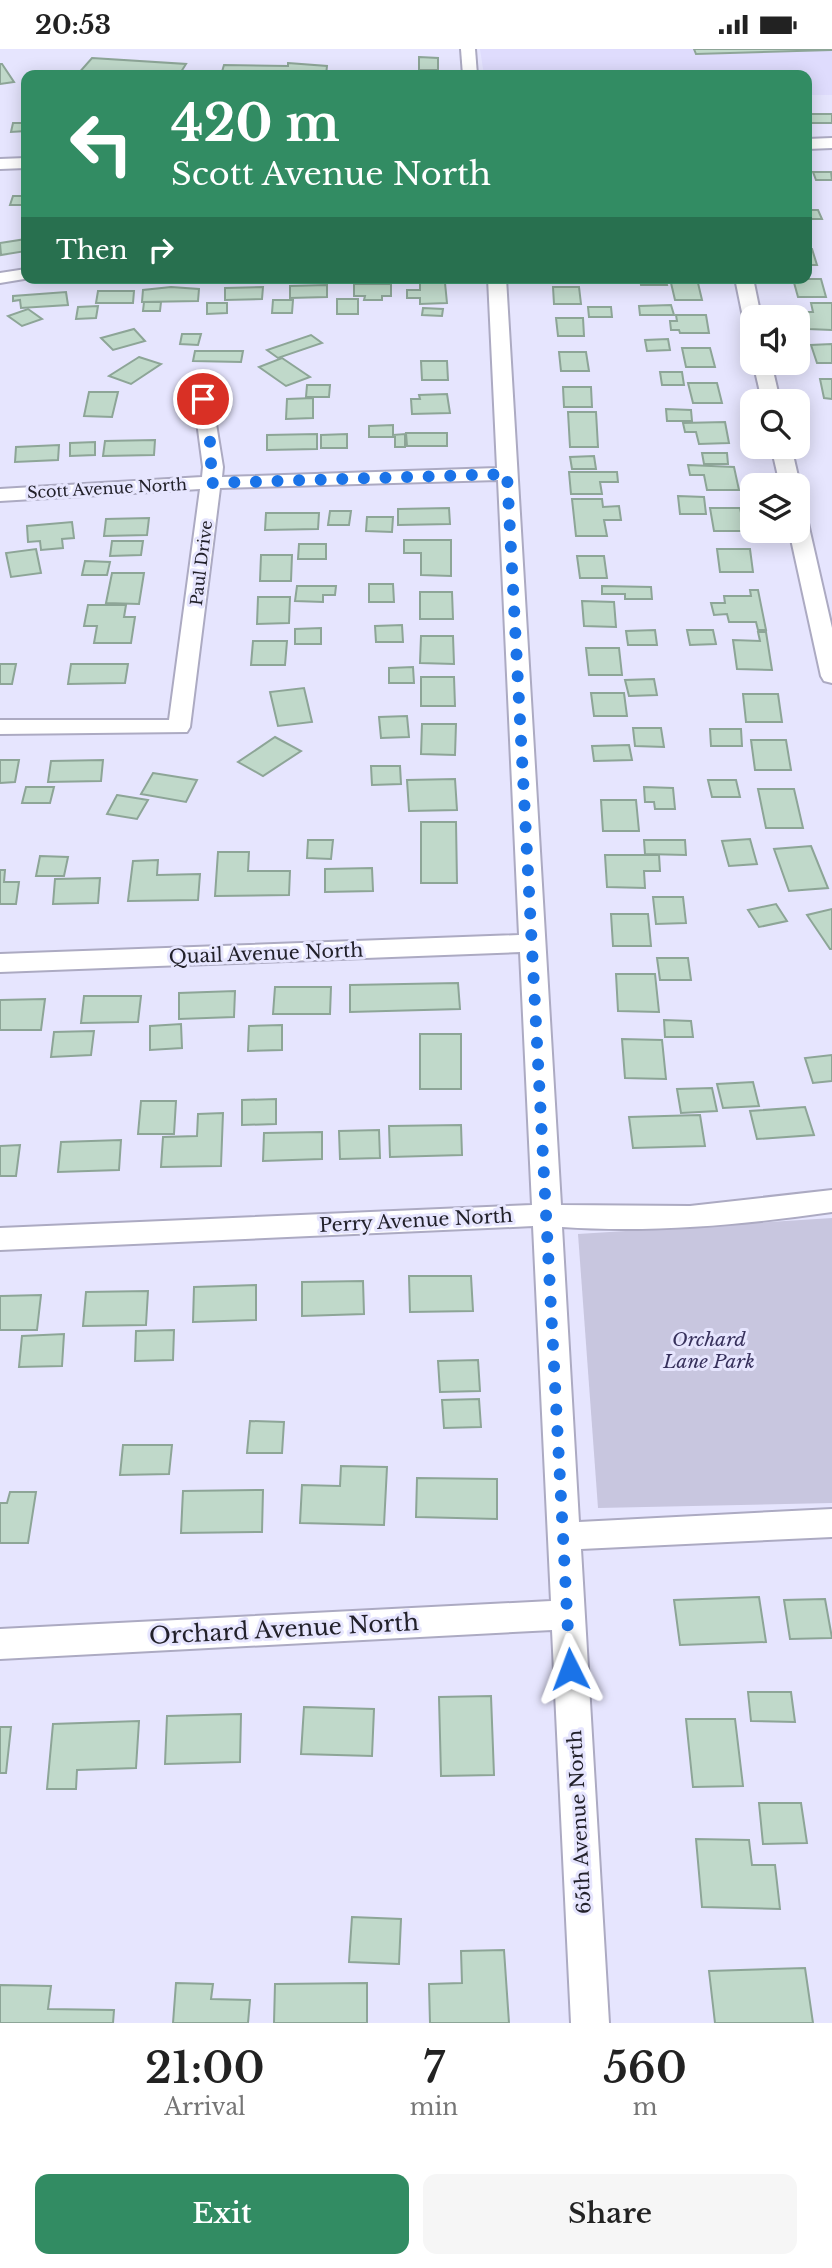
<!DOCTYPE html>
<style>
:root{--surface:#fff;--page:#f6f6f6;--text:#222;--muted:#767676;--accent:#328c63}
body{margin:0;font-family:"Libre Baskerville",serif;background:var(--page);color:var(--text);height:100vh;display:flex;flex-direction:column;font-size:26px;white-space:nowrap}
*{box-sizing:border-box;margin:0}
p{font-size:23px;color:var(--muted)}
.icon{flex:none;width:38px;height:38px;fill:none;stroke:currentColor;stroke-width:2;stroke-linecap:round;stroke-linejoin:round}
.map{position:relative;height:1974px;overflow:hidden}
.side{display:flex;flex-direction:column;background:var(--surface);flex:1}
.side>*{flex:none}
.guide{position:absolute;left:21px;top:21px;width:791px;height:214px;border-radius:14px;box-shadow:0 4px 18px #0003;background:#328c63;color:#fff;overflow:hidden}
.fabs{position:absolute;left:740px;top:256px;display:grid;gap:14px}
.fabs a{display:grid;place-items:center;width:70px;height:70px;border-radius:14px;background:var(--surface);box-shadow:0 4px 18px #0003;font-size:35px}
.pin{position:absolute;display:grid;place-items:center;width:60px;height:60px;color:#fff;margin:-30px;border:4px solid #fff;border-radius:50%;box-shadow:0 2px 7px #0007}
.me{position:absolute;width:77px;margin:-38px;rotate:357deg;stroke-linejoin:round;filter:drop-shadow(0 0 5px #0008)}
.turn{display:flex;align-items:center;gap:24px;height:147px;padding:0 35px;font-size:32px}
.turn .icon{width:91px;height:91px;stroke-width:2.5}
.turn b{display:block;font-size:49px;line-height:60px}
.then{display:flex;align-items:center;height:66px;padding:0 35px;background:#0003;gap:14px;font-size:26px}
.eta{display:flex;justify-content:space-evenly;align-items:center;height:119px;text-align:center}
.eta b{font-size:42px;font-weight:600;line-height:49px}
.action{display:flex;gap:14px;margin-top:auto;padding:14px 35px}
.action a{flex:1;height:80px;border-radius:14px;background:var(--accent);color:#fff;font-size:28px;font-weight:600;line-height:80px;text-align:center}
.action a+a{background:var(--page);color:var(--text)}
.status{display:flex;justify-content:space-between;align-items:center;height:49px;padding:0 35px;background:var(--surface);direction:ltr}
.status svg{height:19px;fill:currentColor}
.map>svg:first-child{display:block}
.built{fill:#dfdcfd}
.green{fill:#c8c6df}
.building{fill:#c0d9ca;stroke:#8da597;stroke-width:2}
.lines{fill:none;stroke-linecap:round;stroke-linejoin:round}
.minor-casing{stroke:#acaac2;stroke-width:4}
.minor{fill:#fff;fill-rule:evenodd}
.route{stroke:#1a73e8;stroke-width:12;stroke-dasharray:0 21.6}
.labels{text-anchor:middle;stroke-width:6;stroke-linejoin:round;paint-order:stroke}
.far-street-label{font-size:16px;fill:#22212a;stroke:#e6e5fe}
.street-label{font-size:19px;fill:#22212a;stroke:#e6e5fe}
.park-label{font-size:19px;font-style:italic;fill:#37315c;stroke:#e6e5fe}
.near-street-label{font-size:23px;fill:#22212a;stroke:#e6e5fe}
</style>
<div class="status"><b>20:53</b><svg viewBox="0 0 49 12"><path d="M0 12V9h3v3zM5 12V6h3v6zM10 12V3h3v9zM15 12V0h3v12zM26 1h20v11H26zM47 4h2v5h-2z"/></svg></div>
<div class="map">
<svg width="832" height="1974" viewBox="0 0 832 1974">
<rect width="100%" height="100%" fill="#e6e5fe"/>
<path class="built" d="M480 0H832V46H807V26H484Z"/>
<path class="green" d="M832 1169V1454L598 1459 578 1185Z"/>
<g class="building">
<path d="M694 0H832V1L696 5Z"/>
<path d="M419 8 438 9V21H419Z"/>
<path d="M92 9 186 15 179 26H77Z"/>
<path d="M288 14 327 17 326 26H221L224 16 288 17Z"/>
<path d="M0 15H2L14 33 0 35Z"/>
<path d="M807 65H832V74H809Z"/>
<path d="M13 74H26V82L11 83Z"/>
<path d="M813 123H831L832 131H816Z"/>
<path d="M13 147H26V156H10Z"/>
<path d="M807 161H818L822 170H807Z"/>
<path d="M26 190V202L1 206 0 194Z"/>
<path d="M807 200H812L817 216H807Z"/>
<rect x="583" y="229" width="21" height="5"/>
<path d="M640 229H665L667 236H641Z"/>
<path d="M793 230H821L826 248H798Z"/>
<path d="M420 234H445L447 254 420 255V249H407V241H420Z"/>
<path d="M671 234H698L702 251H675Z"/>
<path d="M354 235H391V247H382V251H364L365 247H354Z"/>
<path d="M327 236V248L290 249V237Z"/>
<path d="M171 238 199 240 198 252 142 253 143 241Z"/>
<path d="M263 238 262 250 225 251V239Z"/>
<path d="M553 238H579L581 255H554Z"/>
<path d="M98 242H134L133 254H96Z"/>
<path d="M66 243 68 256 21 259 20 251 13 252V247Z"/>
<rect x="337" y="250" width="21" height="15"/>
<path d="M273 251H293L292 264H272Z"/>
<path d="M144 253H161L160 262H143Z"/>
<path d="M207 254H227V264L207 265Z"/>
<path d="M811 254H832V281L808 280 804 263H813Z"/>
<path d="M671 256 674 266H640L639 257Z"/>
<path d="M98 257 96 269 76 270 78 258Z"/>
<path d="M588 258H611L612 268H589Z"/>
<path d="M423 259 443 260 442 267 422 266Z"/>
<path d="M28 260 42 270 22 277 8 267Z"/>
<path d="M676 266H706L709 284H680L679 281H671L670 272H677Z"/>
<path d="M556 269H583L584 287H558Z"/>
<path d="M134 280 145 292 113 301 101 289Z"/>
<path d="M182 285H201L198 296 180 295Z"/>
<path d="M311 286 322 294 278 309 267 301Z"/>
<path d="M668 290 670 301 647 302 645 291Z"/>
<path d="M832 295V314H817L811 296Z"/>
<path d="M682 299H710L715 318H686Z"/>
<path d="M195 302H243L241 313 193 312Z"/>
<path d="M559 303H586L589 322H561Z"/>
<path d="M139 308 161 315 131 335 109 327Z"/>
<path d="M282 309 310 328 286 337 259 318Z"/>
<path d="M421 312H447L448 331H422Z"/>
<path d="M660 323H682L684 336H662Z"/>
<path d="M820 330H832V350L824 349Z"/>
<path d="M688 334H717L722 354H693Z"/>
<path d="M307 336H330L329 348H306Z"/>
<path d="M563 338H591L592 358H564Z"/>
<path d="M89 343H118L112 368 84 367Z"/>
<path d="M447 345 450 364 412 365 411 350H420L419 346Z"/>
<path d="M313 349V369L286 370 287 350Z"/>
<path d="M666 360 691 361 692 372H667Z"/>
<path d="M568 363H596L598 398H570Z"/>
<path d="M725 373 729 394 699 395 696 383H685L683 374Z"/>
<path d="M393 376V386L405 385V398H395V388H369V377Z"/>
<path d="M406 384H447V397H407Z"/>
<path d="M317 385V400L267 401V386Z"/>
<path d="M347 385V399H321V386Z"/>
<path d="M155 391 154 406 103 407 105 392Z"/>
<path d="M95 393V406L70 407V394Z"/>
<path d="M59 396 58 411 15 413 16 398Z"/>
<path d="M702 404H727L728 415H704Z"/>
<path d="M594 407 596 420H572L570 408Z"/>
<path d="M688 416 734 418 739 441H707L704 426H690Z"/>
<path d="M569 423H617L618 433H600L602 445H571Z"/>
<path d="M678 447 704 448 706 465H680Z"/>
<path d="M572 450H602L603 458 619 457 621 471H604L607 487H576Z"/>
<path d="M449 459 450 475 398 476V460Z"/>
<path d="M710 459H740L745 482H714Z"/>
<path d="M330 462H351L349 476H328Z"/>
<path d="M266 464H319L318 480 265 481Z"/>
<path d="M367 468H393L392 483 366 482Z"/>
<path d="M149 469 147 486 104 487 106 470Z"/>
<path d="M72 473 74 489 62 490 63 499 41 501 40 492 28 493 27 477Z"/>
<path d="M404 491H451V527L421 526V504H404Z"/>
<path d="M112 492H143L141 506 110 507Z"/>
<path d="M299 495H326V510H298Z"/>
<path d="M36 500 41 524 11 528 6 504Z"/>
<path d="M717 500H750L753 523H720Z"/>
<path d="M261 506H292L291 532H260Z"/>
<path d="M577 507H604L607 529H580Z"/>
<path d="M85 512 110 513 107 526H82Z"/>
<path d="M112 524H144L139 555 106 554Z"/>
<path d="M369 535H393L394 553H369Z"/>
<path d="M297 537H336L335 546H323V553L295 552Z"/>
<path d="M602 537 651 538 652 550H625V545H602Z"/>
<path d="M750 541H758L766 581H758L756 573H729L727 565 714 566 711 554H725L724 547H751Z"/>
<path d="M420 543H452L453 570H420Z"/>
<path d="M258 548H290L289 574 257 575Z"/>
<path d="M582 552 614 553 616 578 584 577Z"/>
<path d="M88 556H126L124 568H135L131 594H94L97 577H84Z"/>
<path d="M402 576 403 593H376L375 577Z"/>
<path d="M321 579V595H295V580Z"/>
<path d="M655 581 657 596H628L626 582Z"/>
<path d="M687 581H713L716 595 690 596Z"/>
<path d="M758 583H766L772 621 737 620 733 591 760 592Z"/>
<path d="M421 587H453L454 615 420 614Z"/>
<path d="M253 592H287L285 616H251Z"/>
<path d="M586 599H619L622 626H589Z"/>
<path d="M0 615H16L12 635H0Z"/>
<path d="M71 615H128L125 634 68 635Z"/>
<path d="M413 618 414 634H389V619Z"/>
<path d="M421 628H454L455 657H421Z"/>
<path d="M654 630 657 646 629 647 625 631Z"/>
<path d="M304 639 312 673 278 677 270 643Z"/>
<path d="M591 644H624L627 667H594Z"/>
<path d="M743 645H778L782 673H746Z"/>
<path d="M407 667 409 688 381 689 379 668Z"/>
<path d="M422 675H456L455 706 421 705Z"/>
<path d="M633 679H661L664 698 635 697Z"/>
<path d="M710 680H741L742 697H711Z"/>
<path d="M275 688 301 702 263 727 238 713Z"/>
<path d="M751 691H786L791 721H755Z"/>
<path d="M629 696 632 711 594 712 592 697Z"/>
<path d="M0 711H19L15 733 0 734Z"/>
<path d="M103 711 101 732 48 733 51 712Z"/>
<path d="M371 717H400L401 735 372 736Z"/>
<path d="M153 724 197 731 186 753 141 745Z"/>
<path d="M455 730 457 761 409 762 407 731Z"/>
<path d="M708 731H736L740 748H712Z"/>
<path d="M26 738H54L50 754H22Z"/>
<path d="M644 738 673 739 675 760H655L654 753H645Z"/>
<path d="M758 740H794L803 779H766Z"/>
<path d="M117 746 148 751 137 770 107 765Z"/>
<path d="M601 751H636L639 782H603Z"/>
<path d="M421 773H456L457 834H421Z"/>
<path d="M750 790 757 815 729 817 722 792Z"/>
<path d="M308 791H333L331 810 307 809Z"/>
<path d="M644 791H685L686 806 645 805Z"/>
<path d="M811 797 828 839 789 842 774 800Z"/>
<path d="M218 803H249L248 822H290L289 846 215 847Z"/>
<path d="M605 806H659L660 822H644L645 839 607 838Z"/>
<path d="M40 807 68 808 64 827H36Z"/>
<path d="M158 811 157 826 200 825 198 851 128 852 133 812Z"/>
<path d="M372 819 373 842 325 843V820Z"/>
<path d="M0 821H5L4 833H19L16 855H0Z"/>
<path d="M100 829 98 854 53 855 55 830Z"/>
<path d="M653 848H683L686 874 656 875Z"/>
<path d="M776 855 787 872 759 878 748 861Z"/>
<path d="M832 860V900H830L807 866Z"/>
<path d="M611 865H648L651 897H613Z"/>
<path d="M657 909H688L691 931H660Z"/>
<path d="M616 925H655L659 963 618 962Z"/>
<path d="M458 934 460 960 350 963V936Z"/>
<path d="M275 938H331L330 965H273Z"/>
<path d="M235 942 234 968 179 970V944Z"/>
<path d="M84 947H141L138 973 81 974Z"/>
<path d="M45 950 41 981H0V951Z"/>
<path d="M664 971 691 972 693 988H665Z"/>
<path d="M181 975 182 999 150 1001V977Z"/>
<path d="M282 976V1001L248 1002 249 977Z"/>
<path d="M94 982 91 1006 51 1008 54 983Z"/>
<rect x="420" y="985" width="41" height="55"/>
<path d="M622 990 662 991 666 1030 625 1029Z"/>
<path d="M832 1006V1032L813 1034 805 1009Z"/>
<path d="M753 1033 759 1057 723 1059 717 1035Z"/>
<path d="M712 1039 717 1062 681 1064 677 1040Z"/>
<path d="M276 1050V1075L242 1076V1051Z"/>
<path d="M141 1052H176L174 1085H138Z"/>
<path d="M805 1058 814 1086 757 1090 750 1062Z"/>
<path d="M223 1064 221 1117 161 1118 163 1088 197 1087 198 1065Z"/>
<path d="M700 1066 705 1097 633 1099 629 1068Z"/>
<path d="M461 1076 462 1106 390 1108 389 1077Z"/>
<path d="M379 1081 380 1109 340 1110 339 1082Z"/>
<path d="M322 1083V1110L263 1112 264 1084Z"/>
<path d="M121 1091 119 1121 58 1123 61 1093Z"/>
<path d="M20 1096 16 1127H0V1097Z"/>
<path d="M409 1227H471L473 1262 410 1263Z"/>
<path d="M363 1232 364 1265 302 1267V1233Z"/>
<path d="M256 1236V1271L193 1273 194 1238Z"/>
<path d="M148 1242 146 1276 83 1277 86 1243Z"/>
<path d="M41 1246 37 1281H0V1247Z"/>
<path d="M174 1281 173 1311 135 1312 136 1282Z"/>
<path d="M64 1285 62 1317 19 1318 22 1287Z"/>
<path d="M478 1311 480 1342 440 1343 438 1312Z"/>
<path d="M479 1350 481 1378 444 1379 442 1351Z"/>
<path d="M250 1372 284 1373 282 1404H247Z"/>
<path d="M123 1396H172L169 1425 120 1426Z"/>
<path d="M341 1417 387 1418 384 1476 300 1474 302 1436 340 1437Z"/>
<path d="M417 1429 497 1430V1470L416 1468Z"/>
<path d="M263 1441 262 1483 181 1484 183 1442Z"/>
<path d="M10 1443H36L28 1494H0V1454H7Z"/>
<path d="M759 1548 766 1593 680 1596 674 1551Z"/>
<path d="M825 1550 832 1589 790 1590 784 1551Z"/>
<path d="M748 1643H791L795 1673 751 1672Z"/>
<path d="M491 1647 494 1726 441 1727 439 1648Z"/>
<path d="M304 1658 374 1660 372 1707 301 1705Z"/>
<path d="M241 1665 240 1713 165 1715 167 1667Z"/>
<path d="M686 1670H735L743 1737 693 1738Z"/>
<path d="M139 1672 136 1719 77 1721 76 1740H47L53 1675Z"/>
<path d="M0 1678H11L6 1724H0Z"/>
<path d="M759 1754H801L807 1794 763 1795Z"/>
<path d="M696 1790 749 1791 752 1816H775L780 1860 702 1858Z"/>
<path d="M352 1868 401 1870 399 1915 349 1913Z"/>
<path d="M504 1901 509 1974H430L429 1935 462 1934 461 1902Z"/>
<path d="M805 1919 813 1974H715L709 1922Z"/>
<path d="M176 1934 213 1935 211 1950 250 1951 248 1974H173Z"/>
<path d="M367 1934V1974H274L275 1935Z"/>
<path d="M0 1936 51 1937 48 1960 114 1961 113 1974H0Z"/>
</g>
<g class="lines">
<defs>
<g id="minor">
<path d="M461 0H475L477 26H463Z"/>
<path d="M832 89V99L807 100V90Z"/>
<path d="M26 109V119L0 120V110Z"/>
<path d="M26 220V229H30L0 234V224Z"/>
<path d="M488 229H506L561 1156 690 1157 832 1141V1163C742 1176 652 1184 562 1178L579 1473 832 1460V1488L581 1500 609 1974H571L552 1581 0 1610V1580L551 1552 533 1177 0 1201V1179L532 1156 520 903 0 923V905L519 886 498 431 220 439 190 678 187 683 0 685V671H169L200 440 0 452V440L202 428 203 418 194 350 203 344 212 350 223 418 222 428 497 419Z"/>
<path d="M735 229H753L761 268H752V273L743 268Z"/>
<path d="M753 313H771L780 352H762Z"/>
<path d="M771 397H791L800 436 798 439V436H780Z"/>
<path d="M798 468 805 470 808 474 832 579V634L824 632 821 627 789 481H798Z"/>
</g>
</defs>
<use href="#minor" class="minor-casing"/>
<use href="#minor" class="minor"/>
</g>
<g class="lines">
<path class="route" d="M203 350 211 399V434L507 425 570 1620"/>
</g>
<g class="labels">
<g class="far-street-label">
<text transform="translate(107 439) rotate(-3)" y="6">Scott Avenue North</text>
<text transform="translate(201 514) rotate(-83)" y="6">Paul Drive</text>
</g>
<g class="street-label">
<text transform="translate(266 904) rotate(-2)" y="7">Quail Avenue North</text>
<text transform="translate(416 1171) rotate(-3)" y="7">Perry Avenue North</text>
<text transform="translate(579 1773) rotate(-93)" y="7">65th Avenue North</text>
</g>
<g class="park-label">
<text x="709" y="1297">Orchard<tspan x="709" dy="22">Lane Park</tspan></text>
</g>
<g class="near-street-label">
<text transform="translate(284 1580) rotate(-3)" y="8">Orchard Avenue North</text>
</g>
</g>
</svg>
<div class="fabs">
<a><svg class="icon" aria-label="sound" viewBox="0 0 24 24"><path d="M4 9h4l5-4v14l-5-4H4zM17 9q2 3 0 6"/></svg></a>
<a><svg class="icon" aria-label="search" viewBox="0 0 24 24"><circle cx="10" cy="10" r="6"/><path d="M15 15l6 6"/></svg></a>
<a><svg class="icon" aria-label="layers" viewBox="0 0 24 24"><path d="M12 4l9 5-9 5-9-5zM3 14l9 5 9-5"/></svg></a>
</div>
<div class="pin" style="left:203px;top:350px;background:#d93025"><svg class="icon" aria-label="arrive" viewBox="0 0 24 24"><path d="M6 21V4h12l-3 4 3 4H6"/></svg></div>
<svg class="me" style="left:570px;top:1620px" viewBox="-20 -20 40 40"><path d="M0-17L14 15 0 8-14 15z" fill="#1a73e8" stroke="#fff" stroke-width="4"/></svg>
<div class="guide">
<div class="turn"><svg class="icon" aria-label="left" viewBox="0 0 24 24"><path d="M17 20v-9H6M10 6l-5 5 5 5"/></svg><div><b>420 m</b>Scott Avenue North</div></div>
<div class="then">Then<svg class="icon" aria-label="right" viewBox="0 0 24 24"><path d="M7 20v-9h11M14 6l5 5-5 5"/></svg></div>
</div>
</div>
<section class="side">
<div class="eta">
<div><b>21:00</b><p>Arrival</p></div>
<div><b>7</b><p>min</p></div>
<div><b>560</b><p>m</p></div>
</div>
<div class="action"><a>Exit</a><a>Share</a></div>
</section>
